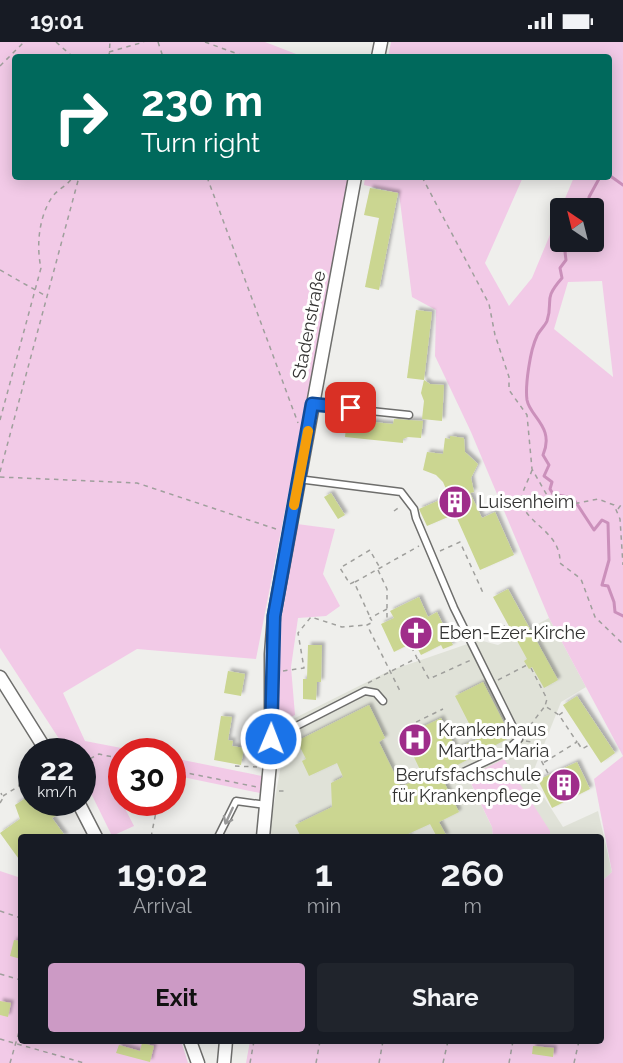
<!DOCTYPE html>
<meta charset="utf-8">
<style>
:root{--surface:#171b24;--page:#20242c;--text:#f1f3f6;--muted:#9ea1a6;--accent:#cc9ac5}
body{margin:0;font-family:Raleway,sans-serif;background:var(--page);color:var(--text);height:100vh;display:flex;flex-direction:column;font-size:22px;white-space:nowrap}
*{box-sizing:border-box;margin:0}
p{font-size:20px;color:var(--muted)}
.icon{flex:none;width:33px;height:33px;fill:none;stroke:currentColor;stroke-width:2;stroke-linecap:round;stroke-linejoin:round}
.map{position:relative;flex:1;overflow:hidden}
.side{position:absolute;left:18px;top:792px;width:586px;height:210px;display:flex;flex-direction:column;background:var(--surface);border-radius:6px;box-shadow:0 3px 15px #0003}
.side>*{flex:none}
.hud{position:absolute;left:12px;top:12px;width:600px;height:126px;border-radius:6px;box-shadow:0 3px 15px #0003;background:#00695c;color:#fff;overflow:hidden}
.needle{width:39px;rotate:325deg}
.fabs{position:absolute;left:550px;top:156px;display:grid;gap:12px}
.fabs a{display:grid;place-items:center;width:54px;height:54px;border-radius:6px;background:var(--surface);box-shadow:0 3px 15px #0003;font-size:30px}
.speed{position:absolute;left:18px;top:696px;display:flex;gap:12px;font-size:30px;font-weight:700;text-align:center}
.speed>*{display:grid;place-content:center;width:78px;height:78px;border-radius:50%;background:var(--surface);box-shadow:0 3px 15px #0003;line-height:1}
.speed small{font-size:15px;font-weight:400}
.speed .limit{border:9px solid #d22;background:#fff;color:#111}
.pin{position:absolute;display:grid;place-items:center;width:51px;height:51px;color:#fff;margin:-26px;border-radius:12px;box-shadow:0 3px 9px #0006}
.me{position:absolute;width:66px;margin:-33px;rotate:1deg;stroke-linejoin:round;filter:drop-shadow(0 0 4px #0008)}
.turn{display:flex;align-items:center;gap:21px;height:126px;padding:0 30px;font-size:27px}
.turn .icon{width:78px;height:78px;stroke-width:2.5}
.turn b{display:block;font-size:42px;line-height:51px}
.eta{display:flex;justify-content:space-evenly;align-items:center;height:102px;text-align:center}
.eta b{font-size:36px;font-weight:700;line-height:42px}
.button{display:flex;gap:12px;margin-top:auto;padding:12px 30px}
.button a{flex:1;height:69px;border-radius:6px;background:var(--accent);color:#111;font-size:24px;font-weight:700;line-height:69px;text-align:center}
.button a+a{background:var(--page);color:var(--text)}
.status{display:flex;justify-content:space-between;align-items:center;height:42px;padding:0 30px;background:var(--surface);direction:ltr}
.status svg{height:16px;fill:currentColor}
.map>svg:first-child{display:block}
.built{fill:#e0e2d8}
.green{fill:#f2cae7;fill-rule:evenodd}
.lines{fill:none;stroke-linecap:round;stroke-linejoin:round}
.stream{stroke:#cb90bb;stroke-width:3}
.building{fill:#cbd691;filter:url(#shadow)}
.service-casing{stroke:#6e6e6c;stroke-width:9}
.minor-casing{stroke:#6e6e6c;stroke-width:15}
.path{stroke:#9f9f9c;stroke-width:1.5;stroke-dasharray:4.5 4.5;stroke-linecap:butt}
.service{stroke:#fff;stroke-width:6}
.minor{stroke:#fff;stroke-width:12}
.oneway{stroke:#989898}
.route-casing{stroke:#114b97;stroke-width:15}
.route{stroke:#1a73e8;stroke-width:10}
.slow{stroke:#f59e0b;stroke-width:10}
.labels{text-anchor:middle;stroke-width:6;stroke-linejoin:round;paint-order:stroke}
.street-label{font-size:18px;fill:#323231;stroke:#fffffe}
.poi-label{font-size:18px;fill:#323231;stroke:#fffffe;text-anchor:start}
</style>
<div class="status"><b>19:01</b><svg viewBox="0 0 49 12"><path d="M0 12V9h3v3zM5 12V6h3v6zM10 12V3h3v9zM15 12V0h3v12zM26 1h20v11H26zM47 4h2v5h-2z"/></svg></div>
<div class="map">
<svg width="623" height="1021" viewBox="0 0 623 1021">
<defs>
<filter id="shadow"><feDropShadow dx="3" dy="-3" stdDeviation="1.5" flood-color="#0004"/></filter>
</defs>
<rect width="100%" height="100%" fill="#efefec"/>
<path class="built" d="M549 576 586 645 561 660 531 735 563 785 598 769 612 830 602 839V795H550V789L468 736 492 785 493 795H268L289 679 389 629 479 598 498 603Z"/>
<g class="green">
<path d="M0 0H265L304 15H15V135H350L256 617 137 607 63 651 85 699 137 709 122 710 121 723 115 747 134 784 112 794 83 735 82 710 67 709 0 606Z"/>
<path d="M391 0H623V1021H246L250 999H602V839L612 830 594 737 623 714 549 576 471 390 435 314 436 268 412 255 399 151 364 143 365 135H523L485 221 509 264 532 236 574 135H609V15H388ZM561 166H594V200H561ZM602 239 613 334V335L554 287 568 240Z"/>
<path d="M297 482 335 487 323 532 340 564 326 574 298 576 291 625 295 673 278 681 275 614Z"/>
<path d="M173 716 262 734 260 751 173 733Z"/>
<path d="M504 717 550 789V795H493L492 785 468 735Z"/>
<path d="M0 829 21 836V999H181L188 1021H0Z"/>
</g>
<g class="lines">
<g class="stream">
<path d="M609 133 623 143"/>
<path d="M589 166V155L600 135"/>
<path d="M575 200 565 210 566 218 560 226 562 236C542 259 554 257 547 279 545 284 539 289 537 294 530 308 525 344 527 358 530 375 555 385 543 413L549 423 544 434 552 440 550 447 553 452 573 456 594 488 602 478 608 481 609 518 602 543 608 544 614 560 615 570 623 574"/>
</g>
</g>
<g class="building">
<path d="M370 146 398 151 379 248 365 245 379 176 364 173Z"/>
<path d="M416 268 432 270 424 338 407 336Z"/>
<path d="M424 338 430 342 444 343 442 379 422 377 424 359 421 351Z"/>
<path d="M355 375 363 376V379L393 382 394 377 423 379 421 396 408 395 403 397V401L345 395 347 377 354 378Z"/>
<path d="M450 394 464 396 465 410 478 422 471 436 474 450 470 451 482 476 495 470 514 513 480 528 455 472 427 484 419 467 449 454 443 440 436 433 423 428 427 410 443 412 445 396 450 397Z"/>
<path d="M331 451 345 473 338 477 324 455Z"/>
<path d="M508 547 558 638 544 646 532 625 529 627 524 619 527 617 493 555Z"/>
<path d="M419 555 428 575 437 570 453 603 443 607 441 603 421 613 414 600 394 610 381 582 394 576 390 569Z"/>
<path d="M308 603H322L321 640H317L316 658 303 657V637H307Z"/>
<path d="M228 629 245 632 241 654 224 651Z"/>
<path d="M483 640 511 695 440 732 459 770 439 780 447 795H437L430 782 408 792 410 795H301L295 783 332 765 331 741 343 735 337 721 309 734 302 719 306 717 297 699 369 663 385 696 379 700 401 745 423 734 404 694 441 676 456 707 477 697 455 654Z"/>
<path d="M577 654 615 711 601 721 563 663Z"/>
<path d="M221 674 232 675 228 698 233 699 232 704 244 706 241 723 214 718Z"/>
<path d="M577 720 590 747 552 766 538 738Z"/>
<path d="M32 752V760H48L57 773 52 776 66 795H21V820L0 791 20 777 15 763Z"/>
<path d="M14 898 21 899V917L10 914Z"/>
<path d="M0 959 11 961 8 975 0 973Z"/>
<path d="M142 1001 154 1004 150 1020 116 1011 119 1003 140 1009Z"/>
<path d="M533 1004 554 1006 553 1015 532 1012Z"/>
</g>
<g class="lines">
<defs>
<g id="service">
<path d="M313 363 409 373"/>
<path d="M298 437 401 450 414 467 416 476 454 566 519 697 504 711 457 733"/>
<path d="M271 697 365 649 376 651 383 659"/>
<path d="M218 795 236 759 266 763"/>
</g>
<g id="minor">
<path d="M378 15 381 0"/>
<path d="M0 635 47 710"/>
<path d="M78 760 96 795"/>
<path d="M263 795 271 711V612L274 574 355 135"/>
<path d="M190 999 198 1021"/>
<path d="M224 1021 226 999"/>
</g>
</defs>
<use href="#service" class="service-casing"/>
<use href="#minor" class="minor-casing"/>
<g class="path">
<path d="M56 0 73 15"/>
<path d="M158 0 163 15"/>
<path d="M205 0 246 15"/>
<path d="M109 10 144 0"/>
<path d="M109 15 110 0"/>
<path d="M0 24 24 0"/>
<path d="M207 135 298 381"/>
<path d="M422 135 489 262 495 293 509 335V348L527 373 532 427 548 455 560 460 573 462 598 457 614 463 620 477 623 523"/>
<path d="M0 228 46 254"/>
<path d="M0 378 41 226C36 203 39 175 52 155 58 147 67 144 73 135"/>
<path d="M532 428C529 437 523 447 522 455 520 481 561 487 560 521L581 537 595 575 623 602"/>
<path d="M0 430 79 135"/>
<path d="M0 435 137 441 279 488"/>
<path d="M618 467 623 460"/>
<path d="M394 469 401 464"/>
<path d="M370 508 340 526 350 542 354 540 370 575"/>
<path d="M440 509 460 500 484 553"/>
<path d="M372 512 380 526"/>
<path d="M378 528 387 547V579"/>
<path d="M355 540 419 504"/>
<path d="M387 567 370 576 373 580 367 583 401 651"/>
<path d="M479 595 505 584"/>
<path d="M418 617 429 637 471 618"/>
<path d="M531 626 547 657 545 664"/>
<path d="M283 629 304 626 298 591 311 575 342 585 367 583"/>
<path d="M498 638 527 623"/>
<path d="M368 641 417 616 410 602"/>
<path d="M559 673 566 668"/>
<path d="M408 684 443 667"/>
<path d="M522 688 532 681 545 664 559 673 577 700 543 721"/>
<path d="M526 699 531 700 549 733"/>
<path d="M578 701 582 707 589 703"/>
<path d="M82 721 99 712 122 717"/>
<path d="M235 724 257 725"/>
<path d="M172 728 257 745"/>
<path d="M279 749H285"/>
<path d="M3 754 19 744 22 734"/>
<path d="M0 761 3 756 1 751"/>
<path d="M151 795 158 760"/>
<path d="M0 869 21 876"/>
<path d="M0 932 21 938"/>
<path d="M0 997 84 1021"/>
<path d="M10 1021 21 983"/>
<path d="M250 1021 254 999"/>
<path d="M316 1021 320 999"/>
<path d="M379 1021 383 999"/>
<path d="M443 1021 448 999"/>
<path d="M509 1021 513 999"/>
<path d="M574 1021 579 999"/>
</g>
<use href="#service" class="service"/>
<use href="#minor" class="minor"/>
</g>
<defs><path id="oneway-shaft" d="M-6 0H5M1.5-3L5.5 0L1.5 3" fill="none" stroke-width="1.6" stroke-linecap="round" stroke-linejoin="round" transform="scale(1.5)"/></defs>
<use class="oneway" href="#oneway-shaft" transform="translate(229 774) rotate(115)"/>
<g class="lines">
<defs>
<path id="route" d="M271 697 274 574 312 362 351 366"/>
</defs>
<use href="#route" class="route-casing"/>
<use href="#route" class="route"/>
<path class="slow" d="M294 463 308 389"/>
</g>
<defs>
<symbol id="building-disc" viewBox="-11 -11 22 22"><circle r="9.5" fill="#9f2d8a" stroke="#fffffe"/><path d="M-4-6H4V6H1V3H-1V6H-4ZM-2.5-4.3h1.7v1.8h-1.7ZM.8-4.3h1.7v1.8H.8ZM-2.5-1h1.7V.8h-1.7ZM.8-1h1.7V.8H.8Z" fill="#fff"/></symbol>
<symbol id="church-disc" viewBox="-11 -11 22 22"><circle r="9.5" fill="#9f2d8a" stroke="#fffffe"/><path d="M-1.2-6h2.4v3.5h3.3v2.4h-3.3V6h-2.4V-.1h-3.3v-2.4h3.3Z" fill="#fff"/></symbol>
<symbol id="hospital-disc" viewBox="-11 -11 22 22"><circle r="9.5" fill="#9f2d8a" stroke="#fffffe"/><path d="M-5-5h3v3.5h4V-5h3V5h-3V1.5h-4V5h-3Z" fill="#fff"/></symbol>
</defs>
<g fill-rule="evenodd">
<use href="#building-disc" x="436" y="441" width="38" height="38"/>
<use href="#church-disc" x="397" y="572" width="38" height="38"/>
<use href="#hospital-disc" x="396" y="679" width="38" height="38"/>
<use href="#building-disc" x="545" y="724" width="38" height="38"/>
</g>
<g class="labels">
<g class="street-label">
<text transform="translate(309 283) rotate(-79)" y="6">Stadenstraße</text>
</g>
<g class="poi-label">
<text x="478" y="466">Luisenheim</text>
<text x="439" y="597">Eben-Ezer-Kirche</text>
<text x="438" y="694">Krankenhaus<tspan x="438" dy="21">Martha-Maria</tspan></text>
<text x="541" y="739" text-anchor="end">Berufsfachschule<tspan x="541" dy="21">für Krankenpflege</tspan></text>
</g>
</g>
</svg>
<div class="fabs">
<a><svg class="needle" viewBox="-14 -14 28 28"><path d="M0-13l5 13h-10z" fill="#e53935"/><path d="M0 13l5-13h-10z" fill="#9ea1a6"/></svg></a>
</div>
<div class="speed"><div>22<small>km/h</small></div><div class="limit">30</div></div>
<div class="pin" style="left:351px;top:366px;background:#d93025"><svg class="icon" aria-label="arrive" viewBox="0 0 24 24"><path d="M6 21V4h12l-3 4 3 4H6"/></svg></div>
<svg class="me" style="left:271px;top:697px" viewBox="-20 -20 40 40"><circle r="17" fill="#1a73e8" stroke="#fff" stroke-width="3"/><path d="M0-11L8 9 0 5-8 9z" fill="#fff"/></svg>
<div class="hud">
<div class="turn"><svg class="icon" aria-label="right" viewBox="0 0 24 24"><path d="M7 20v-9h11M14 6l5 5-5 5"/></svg><div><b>230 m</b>Turn right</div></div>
</div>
<section class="side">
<div class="eta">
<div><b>19:02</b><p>Arrival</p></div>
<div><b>1</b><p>min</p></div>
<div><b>260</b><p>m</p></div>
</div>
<div class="button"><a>Exit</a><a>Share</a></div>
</section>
</div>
